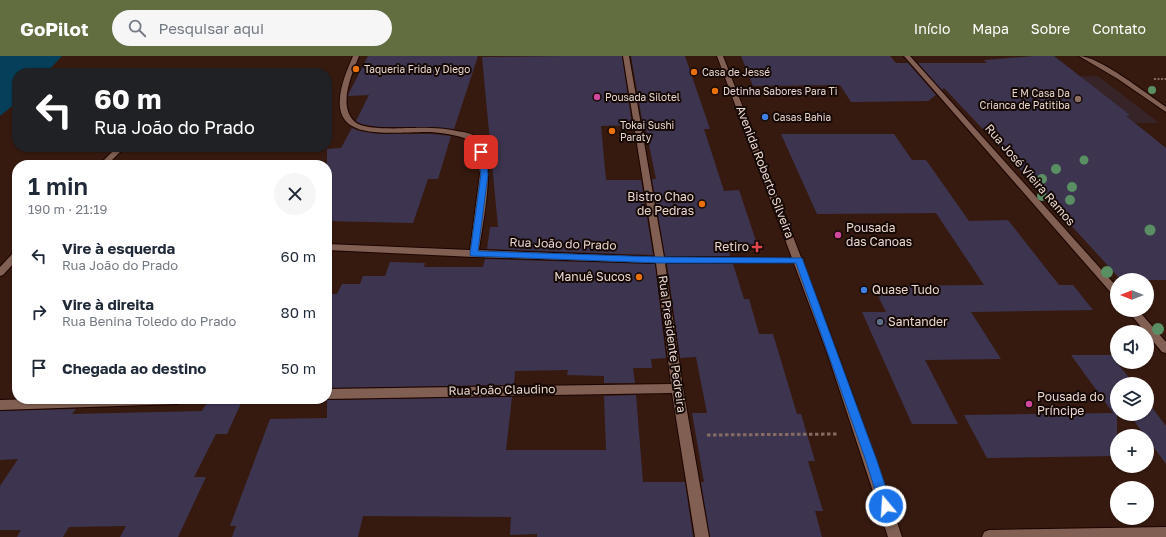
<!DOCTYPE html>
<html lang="pt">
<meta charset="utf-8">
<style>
:root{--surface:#fff;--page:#f6f6f7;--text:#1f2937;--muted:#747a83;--accent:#626e3f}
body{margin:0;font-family:"Golos Text",sans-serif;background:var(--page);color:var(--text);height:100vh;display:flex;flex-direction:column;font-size:15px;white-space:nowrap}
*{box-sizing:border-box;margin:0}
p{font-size:13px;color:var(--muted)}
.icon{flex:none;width:22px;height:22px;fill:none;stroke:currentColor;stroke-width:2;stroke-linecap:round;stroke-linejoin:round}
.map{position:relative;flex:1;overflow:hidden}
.side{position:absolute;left:12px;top:104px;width:320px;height:244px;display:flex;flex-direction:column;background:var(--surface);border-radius:16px;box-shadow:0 1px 3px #0004}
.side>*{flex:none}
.guide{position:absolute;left:12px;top:12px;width:320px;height:84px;border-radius:16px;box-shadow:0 1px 3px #0004;background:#202124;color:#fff;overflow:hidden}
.needle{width:26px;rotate:270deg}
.controls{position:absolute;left:1110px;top:217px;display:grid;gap:8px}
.controls a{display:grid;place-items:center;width:44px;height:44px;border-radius:50%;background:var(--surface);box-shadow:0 1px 3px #0004;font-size:20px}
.pin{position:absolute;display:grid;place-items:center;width:34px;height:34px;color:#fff;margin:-17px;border-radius:8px;box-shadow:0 2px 6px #0006}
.me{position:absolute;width:44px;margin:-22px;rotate:342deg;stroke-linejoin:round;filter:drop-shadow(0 0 3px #0008)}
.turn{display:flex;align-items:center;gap:14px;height:84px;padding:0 16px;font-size:18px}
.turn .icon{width:52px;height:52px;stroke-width:2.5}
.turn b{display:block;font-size:28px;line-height:34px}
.round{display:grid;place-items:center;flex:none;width:42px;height:42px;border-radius:21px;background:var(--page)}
.headline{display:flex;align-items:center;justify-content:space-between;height:68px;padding:0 16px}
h1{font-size:24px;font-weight:600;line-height:30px}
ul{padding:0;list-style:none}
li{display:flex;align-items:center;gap:12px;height:56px;padding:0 16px}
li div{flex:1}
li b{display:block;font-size:15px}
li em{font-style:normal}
header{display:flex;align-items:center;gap:24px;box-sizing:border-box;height:56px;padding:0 20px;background:var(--accent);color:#fff}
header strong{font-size:19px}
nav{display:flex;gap:22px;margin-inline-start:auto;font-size:14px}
.search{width:280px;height:36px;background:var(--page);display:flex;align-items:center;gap:10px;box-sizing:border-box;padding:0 14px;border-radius:22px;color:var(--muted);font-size:15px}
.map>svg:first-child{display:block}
.education{fill:#372429}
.water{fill:#053f5a}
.building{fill:#3d3550}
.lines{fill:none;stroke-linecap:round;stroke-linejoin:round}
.minor-casing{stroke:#1c0400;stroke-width:2}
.tertiary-casing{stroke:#1c0400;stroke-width:2}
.path-far1{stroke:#846c63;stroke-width:2;stroke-dasharray:2 1.5;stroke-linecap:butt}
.path{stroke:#846c63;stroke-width:3;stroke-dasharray:3.5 2.5;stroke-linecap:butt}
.minor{fill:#816053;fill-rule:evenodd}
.tertiary{fill:#816053;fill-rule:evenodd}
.tree{fill:#598f62}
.route{fill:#1a73e8;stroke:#114b97}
.food-dot{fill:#e8710a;stroke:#150905;stroke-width:1.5}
.hotel-dot{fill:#d1479c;stroke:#150905;stroke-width:1.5}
.education-dot{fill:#8d6e63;stroke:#150905;stroke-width:1.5}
.shop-dot{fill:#3f7fe0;stroke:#150905;stroke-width:1.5}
.health-dot{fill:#e0444e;stroke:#150905;stroke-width:1.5}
.service-dot{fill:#5c6f8a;stroke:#150905;stroke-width:1.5}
.labels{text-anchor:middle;stroke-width:4;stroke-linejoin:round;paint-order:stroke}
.far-poi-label{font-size:10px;fill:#ead7d0;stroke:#150905;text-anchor:start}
.street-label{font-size:12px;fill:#ead7d0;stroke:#150905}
.poi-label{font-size:12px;fill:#ead7d0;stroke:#150905;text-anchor:start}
</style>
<header>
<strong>GoPilot</strong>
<div class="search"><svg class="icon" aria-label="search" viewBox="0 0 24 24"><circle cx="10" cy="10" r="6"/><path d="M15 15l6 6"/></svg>Pesquisar aqui</div>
<nav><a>Início</a><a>Mapa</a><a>Sobre</a><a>Contato</a></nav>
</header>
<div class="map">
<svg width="1166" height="481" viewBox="0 0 1166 481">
<rect width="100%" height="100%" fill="#361a10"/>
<path class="education" d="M1098 20 1159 67 1054 68 1005 22Z"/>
<path class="water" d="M0 0H62L46 17H17V46L0 60Z"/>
<g class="building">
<path d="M368 0H478L454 73 433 71H379L361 68 356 65 369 39 348 40 349 37Z"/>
<path d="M566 0H622L632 69 601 70 606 124H641L653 199 487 193 490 171H498L482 1Z"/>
<path d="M631 0H685L710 73H704L724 135 739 134 758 191 728 192 730 200H665L652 123H656L645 69H643Z"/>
<path d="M741 0H890L896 7H908L936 39 928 45 851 46 840 29 753 30Z"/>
<path d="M1034 0H1054L1130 59 1126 60 1166 92V224H1121L996 87 944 32 942 34 918 7H987L984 4Z"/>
<path d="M352 72 359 75 380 78H431L451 80 438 123H428L413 167 327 165V93L341 92Z"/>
<path d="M781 78H894L912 104H926L969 165 1008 164 1059 229H1073L1093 254 971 256 1001 303 925 304 958 368H912L862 256H886L873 230 984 229 936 157 817 158Z"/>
<path d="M485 203 655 208 666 302 651 303 652 312H633L635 327H604V320L567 319 568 314 515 315 514 329 327 332V238H337L342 228H360L363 220H385L390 206 425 207 424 211H483Z"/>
<path d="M667 208H733L744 243H749L759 278H773L797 358H801L815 405H808L823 455H815L822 481H710L701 426H704L692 357H707L696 301 680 302Z"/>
<path d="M1071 299H1111L1134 328H1117V400L987 402 964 359 1113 357Z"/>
<path d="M636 339 643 426H685L693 481H537V478L510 479 511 461 363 460 358 481H232L236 470H230L270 363 327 362V344L512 341 506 394H606L604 340Z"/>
<path d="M242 345 227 378H216L194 421H206L178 481H120L126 470 69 471 63 481H17L21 474H0V430L18 403 0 404V355L76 353 72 358 202 355 207 347Z"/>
<path d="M1147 345 1166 370V408L1129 358H1147Z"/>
</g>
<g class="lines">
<defs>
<g id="minor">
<path d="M353 0H359C352 18 337 50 355 66 366 76 414 71 430 72 439 72 448 73 457 75 462 76 473 77 477 82 479 85 482 91 484 95 494 116 482 170 479 194L655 201 623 0H629L664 201 802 202 804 204 799 207H665L683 332 709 481H695L672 337 327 343V333L671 328 656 207 474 201 327 194V188L470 194 480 118 477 96 470 84C457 79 444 77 431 76 411 75 370 81 352 70 328 56 345 19 353 0Z"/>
<path d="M1079 0C1099 0 1147 38 1166 51V56L1118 23Z"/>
<path d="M117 91H125L107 109H99Z"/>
<path d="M17 195V204L3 219 0 220V211L14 196Z"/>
<path d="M37 343H183L181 346 177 348 0 354V344Z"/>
<path d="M1166 471V481H982L984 476 989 474Z"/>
</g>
<g id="tertiary">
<path d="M717 0H723C785 160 848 318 902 481H888L828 299Z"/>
<path d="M904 0H910L1117 231V240L1113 239Z"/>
<path d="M1127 254H1138L1166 286V297L1162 296Z"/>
</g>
</defs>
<use href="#minor" class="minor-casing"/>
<use href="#tertiary" class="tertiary-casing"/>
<path class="path-far1" d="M1154 23H1166"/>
<path class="path" d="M707 379 838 378"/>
<use href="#minor" class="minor"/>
<use href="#tertiary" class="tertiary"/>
</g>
<g class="tree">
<circle cx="1152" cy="34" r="4"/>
<circle cx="1036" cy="37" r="4"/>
<circle cx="1084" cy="104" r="4.5"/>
<circle cx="1056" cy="113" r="5"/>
<circle cx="1042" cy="123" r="5"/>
<circle cx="1072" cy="131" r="5"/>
<circle cx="1042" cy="140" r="5"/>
<circle cx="1070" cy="144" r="5"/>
<circle cx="1150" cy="174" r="5.5"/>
<circle cx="1107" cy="216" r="6"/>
<circle cx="1158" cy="273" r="6"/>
</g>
<path class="route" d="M481 94 484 96 488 118 478 195 660 201 802 202 877 405 892 450 890 454 886 456 881 454 880 450 866 405 796 207H660L471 200 470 198 481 118 477 96Z"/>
<g class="food-dot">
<circle cx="356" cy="13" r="4"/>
<circle cx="694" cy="16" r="4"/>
<circle cx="715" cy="35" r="4"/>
<circle cx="612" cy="75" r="4"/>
<circle cx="702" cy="148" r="4"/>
<circle cx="639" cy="221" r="4"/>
</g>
<g class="hotel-dot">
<circle cx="597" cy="41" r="4"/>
<circle cx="838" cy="179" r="4"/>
<circle cx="1029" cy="348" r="4"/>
</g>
<circle class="education-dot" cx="1078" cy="43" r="4"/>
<g class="shop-dot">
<circle cx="765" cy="61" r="4"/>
<circle cx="864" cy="234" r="4"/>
</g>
<path class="health-dot" d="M755 185h4v4h4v4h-4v4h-4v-4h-4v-4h4z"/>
<circle class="service-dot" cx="880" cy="266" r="4"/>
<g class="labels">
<g class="far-poi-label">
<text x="364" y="17">Taqueria Frida y Diego</text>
<text x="702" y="20">Casa de Jessé</text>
<text x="723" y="39">Detinha Sabores Para Ti</text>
<text x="1070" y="41" text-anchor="end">E M Casa Da<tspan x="1070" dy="12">Crianca de Patitiba</tspan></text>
<text x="605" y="45">Pousada Silotel</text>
<text x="773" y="65">Casas Bahia</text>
<text x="620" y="73">Tokai Sushi<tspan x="620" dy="12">Paraty</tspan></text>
</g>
<g class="street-label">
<text transform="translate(765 116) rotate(69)" y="4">Avenida Roberto Silveira</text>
<text transform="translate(1030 119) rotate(49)" y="4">Rua José Vieira Ramos</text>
<text transform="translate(563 188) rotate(2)" y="4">Rua João do Prado</text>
<text transform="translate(672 288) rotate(82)" y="4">Rua Presidente Pedreira</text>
<text transform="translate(502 334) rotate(-1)" y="4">Rua João Claudino</text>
</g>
<g class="poi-label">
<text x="694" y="145" text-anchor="end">Bistro Chao<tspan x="694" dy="14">de Pedras</tspan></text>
<text x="846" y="176">Pousada<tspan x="846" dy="14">das Canoas</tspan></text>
<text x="749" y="195" text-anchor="end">Retiro</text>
<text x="631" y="225" text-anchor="end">Manuê Sucos</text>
<text x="872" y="238">Quase Tudo</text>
<text x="888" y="270">Santander</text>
<text x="1037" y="345">Pousada do<tspan x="1037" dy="14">Príncipe</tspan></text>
</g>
</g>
</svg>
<div class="controls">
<a><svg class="needle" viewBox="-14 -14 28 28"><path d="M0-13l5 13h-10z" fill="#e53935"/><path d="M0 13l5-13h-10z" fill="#747a83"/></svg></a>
<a><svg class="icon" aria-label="sound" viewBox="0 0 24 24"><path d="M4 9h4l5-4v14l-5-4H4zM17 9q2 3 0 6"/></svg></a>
<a><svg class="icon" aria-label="layers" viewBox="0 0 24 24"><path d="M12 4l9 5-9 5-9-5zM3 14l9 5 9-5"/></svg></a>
<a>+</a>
<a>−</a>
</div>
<div class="pin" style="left:481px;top:96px;background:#d93025"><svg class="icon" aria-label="arrive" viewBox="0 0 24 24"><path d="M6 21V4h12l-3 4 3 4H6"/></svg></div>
<svg class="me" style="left:886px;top:450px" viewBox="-20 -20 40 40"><circle r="17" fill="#1a73e8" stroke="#fff" stroke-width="3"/><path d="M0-11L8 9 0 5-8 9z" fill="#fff"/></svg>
<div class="guide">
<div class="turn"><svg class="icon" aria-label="left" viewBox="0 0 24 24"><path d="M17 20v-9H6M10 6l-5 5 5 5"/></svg><div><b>60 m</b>Rua João do Prado</div></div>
</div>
<section class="side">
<div class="headline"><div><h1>1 min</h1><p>190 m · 21:19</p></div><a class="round"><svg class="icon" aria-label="close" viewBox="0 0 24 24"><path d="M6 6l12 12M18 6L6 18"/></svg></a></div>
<ul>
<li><svg class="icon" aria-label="left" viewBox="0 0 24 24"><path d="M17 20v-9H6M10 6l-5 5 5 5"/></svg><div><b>Vire à esquerda</b><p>Rua João do Prado</p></div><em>60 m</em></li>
<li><svg class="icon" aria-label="right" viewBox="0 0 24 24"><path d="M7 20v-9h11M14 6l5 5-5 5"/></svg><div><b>Vire à direita</b><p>Rua Benina Toledo do Prado</p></div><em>80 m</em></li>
<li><svg class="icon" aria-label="arrive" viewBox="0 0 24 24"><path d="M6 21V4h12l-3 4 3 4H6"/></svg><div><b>Chegada ao destino</b></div><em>50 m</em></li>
</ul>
</section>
</div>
